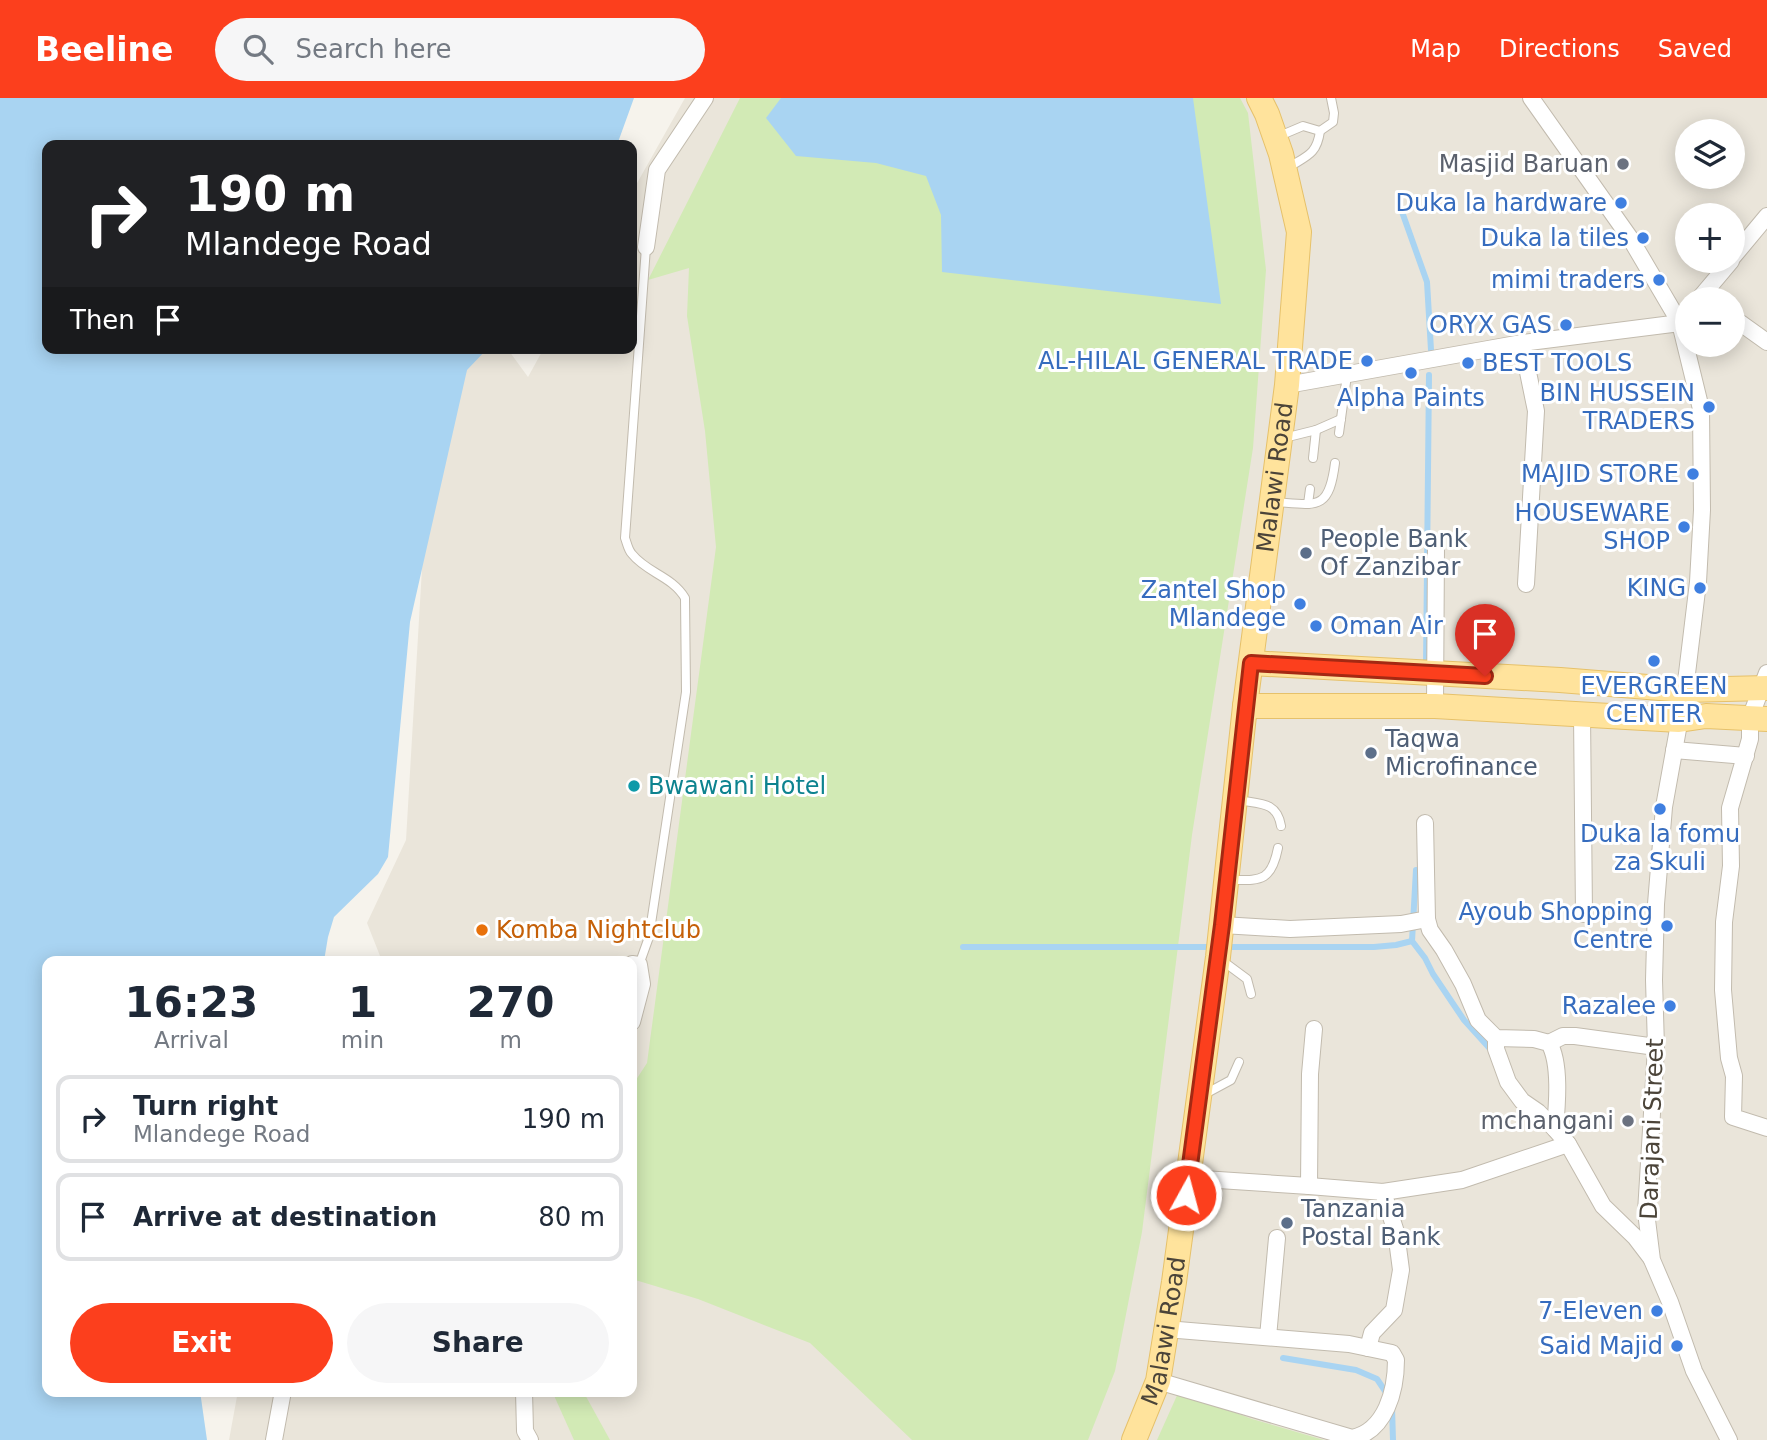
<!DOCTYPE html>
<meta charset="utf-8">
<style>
:root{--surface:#fff;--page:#f6f6f7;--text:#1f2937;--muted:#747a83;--line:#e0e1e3;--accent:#fc3f1d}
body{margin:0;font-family:"DejaVu Sans",sans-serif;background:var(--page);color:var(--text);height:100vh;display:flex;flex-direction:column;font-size:26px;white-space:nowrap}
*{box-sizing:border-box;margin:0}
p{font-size:23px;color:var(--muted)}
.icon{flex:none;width:38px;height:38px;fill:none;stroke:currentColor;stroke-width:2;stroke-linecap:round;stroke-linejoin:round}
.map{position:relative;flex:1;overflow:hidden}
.drawer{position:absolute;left:42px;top:858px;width:595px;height:441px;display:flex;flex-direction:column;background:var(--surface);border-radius:14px;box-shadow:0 4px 18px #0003}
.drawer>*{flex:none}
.top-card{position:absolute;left:42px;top:42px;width:595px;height:214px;border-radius:14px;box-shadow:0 4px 18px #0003;background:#202124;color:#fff;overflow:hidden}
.buttons{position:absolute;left:1675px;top:21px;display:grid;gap:14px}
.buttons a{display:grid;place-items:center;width:70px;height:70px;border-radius:50%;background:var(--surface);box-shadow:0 4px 18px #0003;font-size:35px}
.pin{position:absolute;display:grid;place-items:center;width:60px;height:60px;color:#fff;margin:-72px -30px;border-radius:50% 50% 50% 0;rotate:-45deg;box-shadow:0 0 7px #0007}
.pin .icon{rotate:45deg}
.me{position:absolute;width:77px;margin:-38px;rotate:7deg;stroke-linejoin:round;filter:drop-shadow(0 0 5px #0008)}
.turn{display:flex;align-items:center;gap:24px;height:147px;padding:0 28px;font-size:32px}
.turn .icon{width:91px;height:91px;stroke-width:2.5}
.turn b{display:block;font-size:49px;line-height:60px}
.then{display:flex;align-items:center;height:66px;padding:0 28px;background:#0003;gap:14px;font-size:26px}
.eta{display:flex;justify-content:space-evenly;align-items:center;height:119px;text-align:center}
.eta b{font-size:42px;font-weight:800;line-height:49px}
.cta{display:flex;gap:14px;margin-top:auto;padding:14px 28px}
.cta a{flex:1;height:80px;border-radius:42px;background:var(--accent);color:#fff;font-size:28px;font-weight:800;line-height:80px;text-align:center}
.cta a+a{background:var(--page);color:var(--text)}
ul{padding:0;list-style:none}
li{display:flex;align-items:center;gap:21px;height:88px;margin:0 14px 10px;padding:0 14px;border:4px solid var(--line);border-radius:14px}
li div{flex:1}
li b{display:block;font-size:26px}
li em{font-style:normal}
header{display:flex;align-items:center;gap:42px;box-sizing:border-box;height:98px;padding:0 35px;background:var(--accent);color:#fff}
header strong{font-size:33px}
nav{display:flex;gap:38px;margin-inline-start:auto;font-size:24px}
.search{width:490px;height:63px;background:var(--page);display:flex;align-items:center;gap:18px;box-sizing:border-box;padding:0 24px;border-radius:38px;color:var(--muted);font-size:26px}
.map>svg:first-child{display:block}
.residential{fill:#eae5da;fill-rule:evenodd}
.green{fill:#d2eab5}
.water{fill:#a9d4f2}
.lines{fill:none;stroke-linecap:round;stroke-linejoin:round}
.stream{stroke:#a9d4f2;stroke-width:6}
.lane-casing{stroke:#c2bbae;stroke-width:10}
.street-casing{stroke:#c2bbae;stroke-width:18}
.primary-casing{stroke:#e6c16a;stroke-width:26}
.lane{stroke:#fff;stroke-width:8}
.street{stroke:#fff;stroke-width:16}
.primary{stroke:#ffe39c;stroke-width:24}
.route-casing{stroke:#a42913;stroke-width:18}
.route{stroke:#fc3f1d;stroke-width:12}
.worship-dot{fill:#6b7280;stroke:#fff;stroke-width:2.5}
.shop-dot{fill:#3f7fe0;stroke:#fff;stroke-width:2.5}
.service-dot{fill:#5c6f8a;stroke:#fff;stroke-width:2.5}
.culture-dot{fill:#0f9aa8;stroke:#fff;stroke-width:2.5}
.food-dot{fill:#e8710a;stroke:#fff;stroke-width:2.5}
.labels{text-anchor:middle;stroke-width:6;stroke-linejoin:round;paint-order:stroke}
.worship-label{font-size:24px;fill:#5b616d;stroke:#fff;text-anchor:end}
.shop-label{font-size:24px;fill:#366cbe;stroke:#fff;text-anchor:end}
.street-label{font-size:24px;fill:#4b4439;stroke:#fff}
.service-label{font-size:24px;fill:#4e5e75;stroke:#fff;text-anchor:start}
.culture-label{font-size:24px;fill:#0d838f;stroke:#fff;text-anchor:start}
.food-label{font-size:24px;fill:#c56008;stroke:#fff;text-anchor:start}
</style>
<header>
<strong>Beeline</strong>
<div class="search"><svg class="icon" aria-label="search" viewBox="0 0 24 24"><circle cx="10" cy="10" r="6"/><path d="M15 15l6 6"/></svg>Search here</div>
<nav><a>Map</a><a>Directions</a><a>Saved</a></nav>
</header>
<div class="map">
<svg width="1767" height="1342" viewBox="0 0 1767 1342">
<rect width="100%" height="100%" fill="#f6f3ec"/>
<path class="residential" d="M685 0H1767V1342H229L238 1293H632V863H382L367 825 406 742 435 250H507L528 279 544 250H632V94ZM1687 33H1732V79H1687ZM1687 117H1732V163H1687ZM1687 201H1732V247H1687Z"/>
<g class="green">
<path d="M740 0H1240L1248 15 1266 172 1253 350 1192 737 1142 1134 1115 1273 1088 1342H912L810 1245 698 1201 632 1181V988L647 965 716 449 705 333 687 218 689 170 648 182Z"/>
<path d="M552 1293H583L610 1342H574Z"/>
<path d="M1179 1293 1252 1321 1324 1342H1157Z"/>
</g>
<g class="water">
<path d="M0 0H634L617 47H47V250H488L467 272 410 524 388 759 378 776 334 819 328 839 324 863H47V1293H200L207 1342H0Z"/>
<path d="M781 0H1193L1221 206 942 174 941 117 926 78 876 65 796 58 766 20Z"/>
</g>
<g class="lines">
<g class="stream">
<path d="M1401 111 1427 184 1431 252"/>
<path d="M1426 567 1429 277"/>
<path d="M1416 772 1412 843 1425 860 1433 876 1464 922 1492 953"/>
<path d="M963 849H1215"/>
<path d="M1225 849H1374L1396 847 1412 843"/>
<path d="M1283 1260 1356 1272 1377 1281 1389 1299"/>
<path d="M1392 1309 1393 1342"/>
</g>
<defs>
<g id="lane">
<path d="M1277 39 1303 28 1320 33"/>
<path d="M1289 69C1307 58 1317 56 1320 33L1333 24 1334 15 1331 0"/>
<path d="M1339 335 1347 277"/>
<path d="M1284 340 1316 332 1341 321"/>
<path d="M1313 360 1316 332"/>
<path d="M1275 404C1317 407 1329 413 1335 365"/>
<path d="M1308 406 1310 391"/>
<path d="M1238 702C1259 706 1277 703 1281 728"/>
<path d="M1228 782C1260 782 1271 785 1278 750"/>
<path d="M1220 861 1247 881 1251 896"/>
<path d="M639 867 649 839 686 594 685 500C672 478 647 475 632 456 628 452 627 445 625 440L646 149"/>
<path d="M1205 996 1231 982 1239 964"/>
</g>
<g id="street">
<path d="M1531 0 1630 140 1680 225 1701 311 1702 412 1698 484 1685 592 1664 709 1656 806 1654 882 1656 949 1646 1114 1652 1162 1670 1204 1694 1273 1729 1342"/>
<path d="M646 149 657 72 705 0"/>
<path d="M1732 160 1767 118"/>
<path d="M1699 201 1731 163"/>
<path d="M1732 219 1767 244"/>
<path d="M1522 245 1536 313 1526 486"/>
<path d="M1287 287 1522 245 1680 225 1686 218"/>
<path d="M1767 575 1750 620V641L1730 710 1731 768 1724 824 1723 892 1729 960 1734 978 1733 1019 1767 1030"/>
<path d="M1435 608 1436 448"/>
<path d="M1582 616 1584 816"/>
<path d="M1674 652 1746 658"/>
<path d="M1427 821 1430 832 1444 852 1463 886 1478 922 1496 940 1534 941 1549 945C1561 965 1557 1008 1555 1031L1568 1046 1603 1108 1635 1139 1651 1160"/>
<path d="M1222 827 1290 831 1401 826 1427 821 1425 725"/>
<path d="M632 866 639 867 642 886 632 924"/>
<path d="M1496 940V951L1508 984 1522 1003 1538 1014 1555 1031"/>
<path d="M1549 945 1563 938H1575L1656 949"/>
<path d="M1188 1080 1309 1088 1310 976 1314 931"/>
<path d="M1309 1088 1383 1094 1462 1082 1568 1046"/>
<path d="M1268 1239 1277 1140"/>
<path d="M1368 1250 1372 1235 1394 1212 1401 1172 1396 1134 1383 1094"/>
<path d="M1158 1283 1352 1340C1386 1333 1396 1292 1396 1262L1392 1255 1349 1246 1166 1231"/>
<path d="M524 1293 525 1333 530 1342"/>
<path d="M274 1342 283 1293"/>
</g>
<g id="primary">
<path d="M1251 565 1560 582 1685 592 1767 590"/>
<path d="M1245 608H1435L1679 622 1706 618 1767 621"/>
<path id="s1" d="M1134 1342 1158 1283 1174 1184 1218 859 1245 608 1287 287 1299 134 1281 56 1267 16 1259 0"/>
</g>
</defs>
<use href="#lane" class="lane-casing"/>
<use href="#street" class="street-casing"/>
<use href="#primary" class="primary-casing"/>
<use href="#lane" class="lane"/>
<use href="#street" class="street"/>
<use href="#primary" class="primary"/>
</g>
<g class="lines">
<defs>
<path id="route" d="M1186 1097 1222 827 1251 565 1485 578"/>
</defs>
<use href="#route" class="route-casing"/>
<use href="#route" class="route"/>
</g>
<g class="worship-dot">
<circle cx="1623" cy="66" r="7"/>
<circle cx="1628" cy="1023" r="7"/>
</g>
<g class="shop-dot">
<circle cx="1621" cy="105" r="7"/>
<circle cx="1643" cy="140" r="7"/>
<circle cx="1659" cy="182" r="7"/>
<circle cx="1566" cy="227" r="7"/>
<circle cx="1367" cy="263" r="7"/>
<circle cx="1468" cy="265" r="7"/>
<circle cx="1411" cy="275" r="7"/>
<circle cx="1709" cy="309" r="7"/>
<circle cx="1693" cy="376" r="7"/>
<circle cx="1684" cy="429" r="7"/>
<circle cx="1700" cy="490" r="7"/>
<circle cx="1300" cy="506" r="7"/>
<circle cx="1316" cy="528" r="7"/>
<circle cx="1654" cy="563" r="7"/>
<circle cx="1660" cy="711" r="7"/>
<circle cx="1667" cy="828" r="7"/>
<circle cx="1670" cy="908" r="7"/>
<circle cx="1657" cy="1213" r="7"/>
<circle cx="1677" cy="1248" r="7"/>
</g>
<g class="service-dot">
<circle cx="1306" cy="455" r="7"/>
<circle cx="1371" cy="655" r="7"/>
<circle cx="1287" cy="1125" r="7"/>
</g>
<circle class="culture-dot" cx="634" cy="688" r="7"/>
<circle class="food-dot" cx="482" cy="832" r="7"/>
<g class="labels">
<g class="worship-label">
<text x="1609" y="74">Masjid Baruan</text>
<text x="1614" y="1031">mchangani</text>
</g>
<g class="shop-label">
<text x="1607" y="113">Duka la hardware</text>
<text x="1629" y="148">Duka la tiles</text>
<text x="1645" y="190">mimi traders</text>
<text x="1552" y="235">ORYX GAS</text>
<text x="1353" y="271">AL-HILAL GENERAL TRADE</text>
<text x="1482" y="273" text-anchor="start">BEST TOOLS</text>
<text x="1695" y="303">BIN HUSSEIN<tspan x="1695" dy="28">TRADERS</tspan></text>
<text x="1411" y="308" text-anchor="middle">Alpha Paints</text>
<text x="1679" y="384">MAJID STORE</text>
<text x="1670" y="423">HOUSEWARE<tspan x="1670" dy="28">SHOP</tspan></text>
<text x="1686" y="498">KING</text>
<text x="1286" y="500">Zantel Shop<tspan x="1286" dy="28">Mlandege</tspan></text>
<text x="1330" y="536" text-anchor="start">Oman Air</text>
<text x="1654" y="596" text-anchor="middle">EVERGREEN<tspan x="1654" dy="28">CENTER</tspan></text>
<text x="1660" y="744" text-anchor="middle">Duka la fomu<tspan x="1660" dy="28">za Skuli</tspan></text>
<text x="1653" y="822">Ayoub Shopping<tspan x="1653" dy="28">Centre</tspan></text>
<text x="1656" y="916">Razalee</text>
<text x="1643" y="1221">7-Eleven</text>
<text x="1663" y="1256">Said Majid</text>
</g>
<g class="street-label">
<text dy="8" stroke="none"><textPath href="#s1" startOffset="975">Malawi Road</textPath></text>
<text transform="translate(1652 1031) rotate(-88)" y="8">Darajani Street</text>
<text dy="8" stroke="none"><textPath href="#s1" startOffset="114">Malawi Road</textPath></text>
</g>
<g class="service-label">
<text x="1320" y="449">People Bank<tspan x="1320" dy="28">Of Zanzibar</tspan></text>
<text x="1385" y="649">Taqwa<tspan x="1385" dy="28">Microfinance</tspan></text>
<text x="1301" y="1119">Tanzania<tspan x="1301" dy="28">Postal Bank</tspan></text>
</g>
<g class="culture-label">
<text x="648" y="696">Bwawani Hotel</text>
</g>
<g class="food-label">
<text x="496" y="840">Komba Nightclub</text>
</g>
</g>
</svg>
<div class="buttons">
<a><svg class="icon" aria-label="layers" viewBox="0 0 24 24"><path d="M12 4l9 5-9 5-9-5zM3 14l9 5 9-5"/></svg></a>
<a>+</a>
<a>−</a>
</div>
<div class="pin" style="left:1485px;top:578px;background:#d93025"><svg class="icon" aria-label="arrive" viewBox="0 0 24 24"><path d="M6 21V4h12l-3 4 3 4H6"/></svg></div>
<svg class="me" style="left:1186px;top:1097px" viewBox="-20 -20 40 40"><circle r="17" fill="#fc3f1d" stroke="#fff" stroke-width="3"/><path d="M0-11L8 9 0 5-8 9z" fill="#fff"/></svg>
<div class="top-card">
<div class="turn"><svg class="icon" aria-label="right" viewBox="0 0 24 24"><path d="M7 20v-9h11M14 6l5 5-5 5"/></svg><div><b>190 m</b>Mlandege Road</div></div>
<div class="then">Then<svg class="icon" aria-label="arrive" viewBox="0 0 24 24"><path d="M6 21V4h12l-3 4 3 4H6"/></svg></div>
</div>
<section class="drawer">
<div class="eta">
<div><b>16:23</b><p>Arrival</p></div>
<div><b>1</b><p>min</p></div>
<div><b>270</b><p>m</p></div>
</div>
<ul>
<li><svg class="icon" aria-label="right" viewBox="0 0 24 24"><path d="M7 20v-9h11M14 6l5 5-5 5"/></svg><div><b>Turn right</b><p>Mlandege Road</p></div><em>190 m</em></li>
<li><svg class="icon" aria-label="arrive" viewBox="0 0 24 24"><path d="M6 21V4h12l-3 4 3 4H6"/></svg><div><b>Arrive at destination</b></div><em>80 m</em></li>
</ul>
<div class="cta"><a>Exit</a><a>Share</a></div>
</section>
</div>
